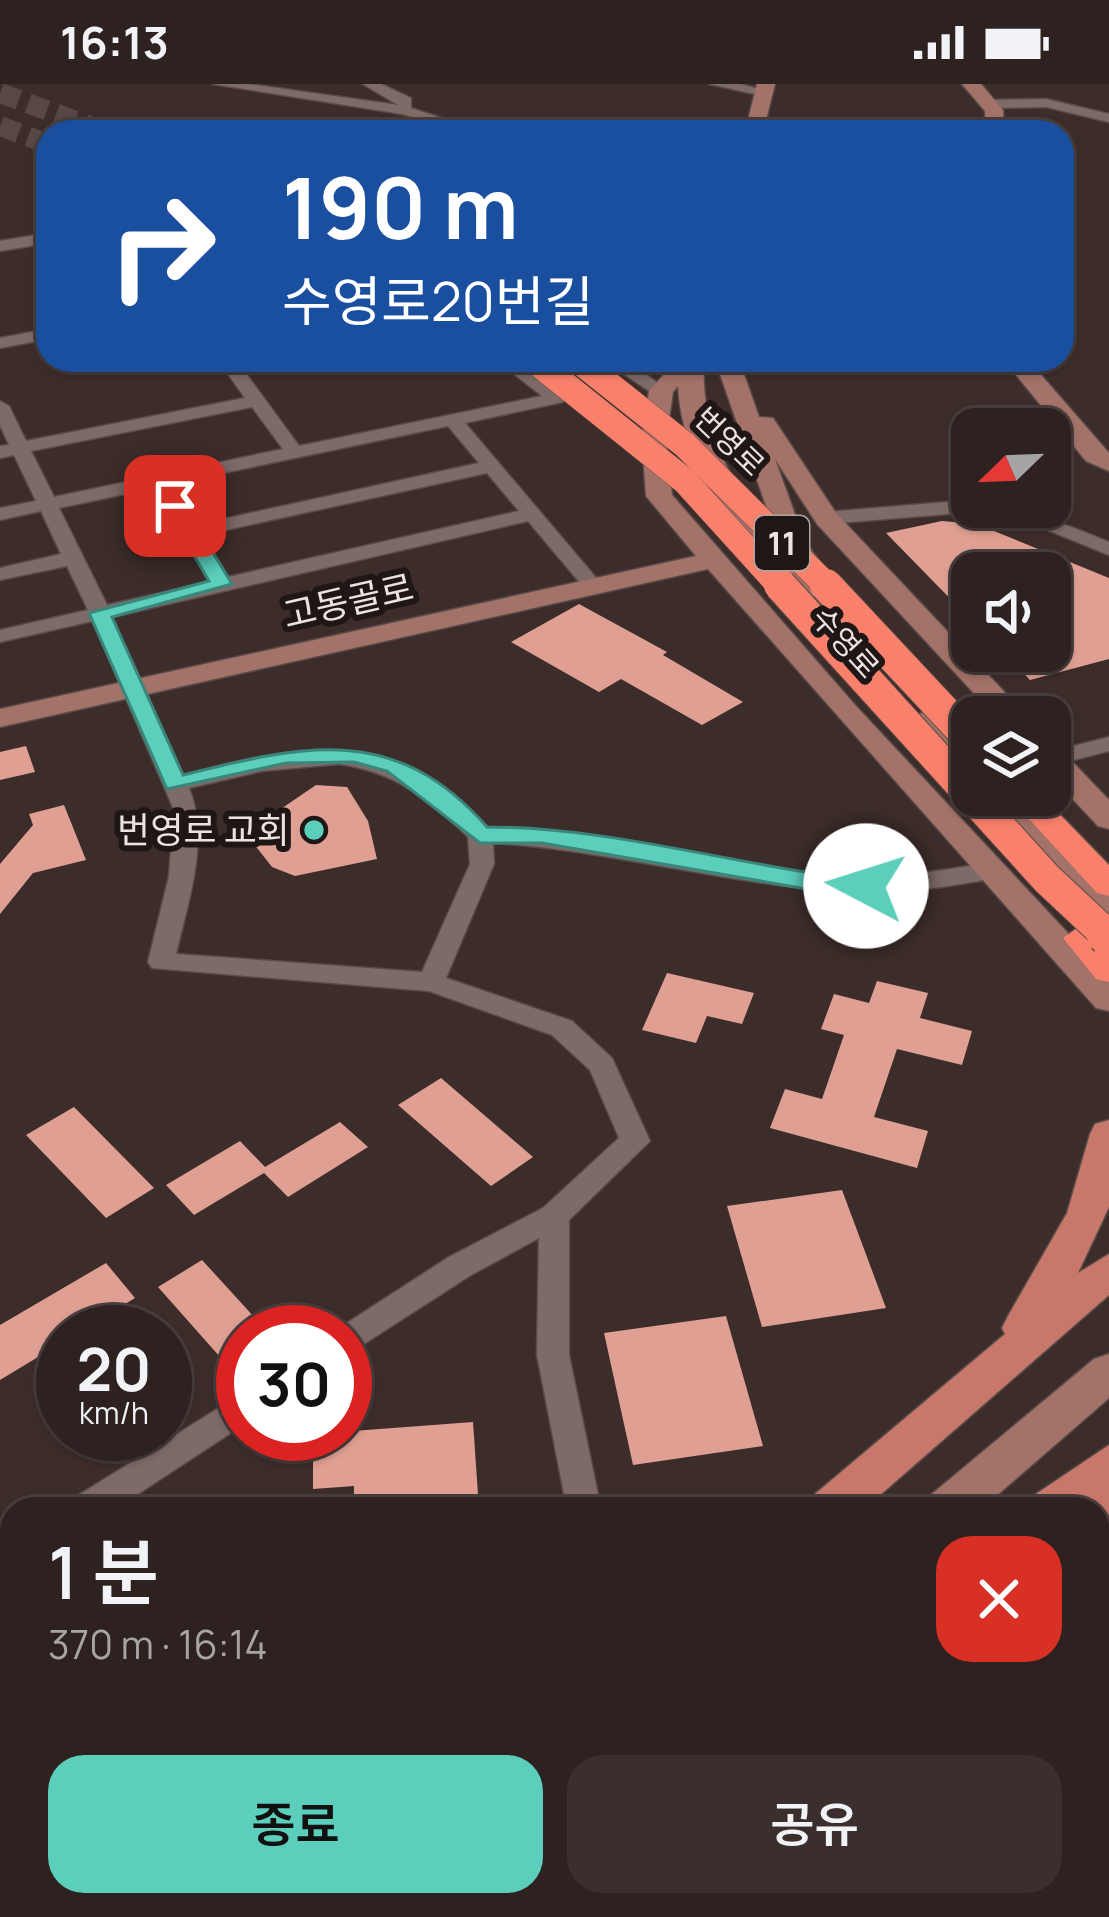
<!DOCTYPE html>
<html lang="ko">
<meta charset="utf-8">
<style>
:root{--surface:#2e2220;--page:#3a2f2d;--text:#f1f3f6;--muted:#a7a4a5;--line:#493f3e;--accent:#5bcebc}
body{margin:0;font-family:Manrope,"Noto Sans KR",sans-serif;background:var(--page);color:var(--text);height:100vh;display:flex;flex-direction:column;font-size:45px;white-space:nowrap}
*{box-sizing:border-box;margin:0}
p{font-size:39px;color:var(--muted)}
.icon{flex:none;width:66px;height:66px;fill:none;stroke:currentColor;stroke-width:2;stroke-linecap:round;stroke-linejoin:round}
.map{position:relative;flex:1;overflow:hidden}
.details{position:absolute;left:0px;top:1413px;width:1110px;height:420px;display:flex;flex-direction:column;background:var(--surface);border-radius:36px 36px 0 0;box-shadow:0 3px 9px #0004,0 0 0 3px var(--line)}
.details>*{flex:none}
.top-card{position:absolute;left:36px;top:36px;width:1038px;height:252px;border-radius:36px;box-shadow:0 3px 9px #0004,0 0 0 3px var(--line);background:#1a4fa0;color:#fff;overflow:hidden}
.needle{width:78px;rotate:247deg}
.buttons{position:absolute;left:951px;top:324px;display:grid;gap:24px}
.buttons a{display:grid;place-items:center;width:120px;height:120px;border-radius:24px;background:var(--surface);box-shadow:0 3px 9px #0004,0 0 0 3px var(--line);font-size:60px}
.speed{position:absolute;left:36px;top:1221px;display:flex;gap:24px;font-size:60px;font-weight:700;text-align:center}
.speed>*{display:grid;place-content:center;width:156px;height:156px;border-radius:50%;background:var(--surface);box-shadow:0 3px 9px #0004,0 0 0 3px var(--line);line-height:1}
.speed small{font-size:30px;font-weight:400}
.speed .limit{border:18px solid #d22;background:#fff;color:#111}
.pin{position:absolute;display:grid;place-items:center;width:102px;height:102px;color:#fff;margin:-51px;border-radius:24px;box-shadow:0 6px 18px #0006}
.me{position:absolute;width:132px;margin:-66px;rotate:275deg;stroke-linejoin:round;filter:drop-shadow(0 0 9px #0008)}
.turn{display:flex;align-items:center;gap:42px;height:252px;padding:0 48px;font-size:54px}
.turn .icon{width:156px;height:156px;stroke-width:2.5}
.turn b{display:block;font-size:84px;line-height:102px}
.round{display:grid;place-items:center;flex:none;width:126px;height:126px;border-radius:36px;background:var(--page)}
.overview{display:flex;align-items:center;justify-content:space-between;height:204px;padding:0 48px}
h1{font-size:72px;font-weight:600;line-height:90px}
.button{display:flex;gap:24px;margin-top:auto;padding:24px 48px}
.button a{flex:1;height:138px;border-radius:36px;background:var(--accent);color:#111;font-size:48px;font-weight:600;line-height:138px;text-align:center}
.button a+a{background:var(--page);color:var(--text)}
.status{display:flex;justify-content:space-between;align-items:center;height:84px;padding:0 60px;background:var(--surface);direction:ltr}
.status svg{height:33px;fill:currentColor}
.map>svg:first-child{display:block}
.building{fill:#dfa093}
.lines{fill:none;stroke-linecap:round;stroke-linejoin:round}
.highway-tunnel{stroke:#574845;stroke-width:20;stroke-dasharray:20 10;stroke-linecap:butt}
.street-casing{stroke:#584a47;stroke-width:3}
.secondary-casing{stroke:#584a47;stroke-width:3}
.primary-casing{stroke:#584a47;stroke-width:3}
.highway-casing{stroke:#584a47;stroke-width:3}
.street{fill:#7e6b68;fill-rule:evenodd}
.secondary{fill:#a37269;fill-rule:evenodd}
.primary{fill:#c8786a;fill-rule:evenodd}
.highway{fill:#f9816c;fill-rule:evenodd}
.highway-bridge-far2-casing{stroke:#584a47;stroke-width:27;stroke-linecap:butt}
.highway-bridge-far1-casing{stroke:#584a47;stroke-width:34;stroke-linecap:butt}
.highway-bridge-casing{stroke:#584a47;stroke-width:42;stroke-linecap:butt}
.highway-bridge-far2{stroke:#f9816c;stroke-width:26}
.highway-bridge-far1{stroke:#f9816c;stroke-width:32}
.highway-bridge{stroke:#f9816c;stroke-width:39}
.route{fill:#5bcebc;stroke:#3b867a;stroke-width:3}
.poi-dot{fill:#5bcebc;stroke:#1f1716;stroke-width:4.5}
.labels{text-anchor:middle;stroke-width:12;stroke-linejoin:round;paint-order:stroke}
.far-street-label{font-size:30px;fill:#ede2df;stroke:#1f1716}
.shield{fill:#1f1716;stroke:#afa5a3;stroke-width:3}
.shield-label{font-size:33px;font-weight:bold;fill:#ede2df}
.street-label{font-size:36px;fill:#ede2df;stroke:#1f1716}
.poi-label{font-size:36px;fill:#ede2df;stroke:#1f1716;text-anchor:end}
</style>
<div class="status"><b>16:13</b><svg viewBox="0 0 49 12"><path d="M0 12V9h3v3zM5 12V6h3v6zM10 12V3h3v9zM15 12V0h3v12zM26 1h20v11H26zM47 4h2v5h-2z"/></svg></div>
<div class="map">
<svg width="1109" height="1833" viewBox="0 0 1109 1833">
<rect width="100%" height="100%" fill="#3d2d2a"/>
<g class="building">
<path d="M942 437 977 440 1109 494V575L1030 596 1002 567H1050V489H972V537L886 449Z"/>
<path d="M579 520 667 568 663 571 743 618 702 641 621 595 599 608 511 558Z"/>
<path d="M26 662 35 688 0 696V668Z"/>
<path d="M316 701 347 703 368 737 377 775 295 792 272 783 250 755 269 733Z"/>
<path d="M64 721 86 776 33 789 0 830V780L33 741 29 730Z"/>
<path d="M667 889 754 909 742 940 707 932 696 959 642 946Z"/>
<path d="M877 897 928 909 920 934 972 947 962 981 897 965 874 1033 928 1047 917 1084 770 1044 785 1005 822 1015 844 951 821 945 834 910 869 919Z"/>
<path d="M441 994 533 1073 491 1102 398 1021Z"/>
<path d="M74 1023 154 1104 106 1134 26 1051Z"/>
<path d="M340 1038 368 1063 288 1113 264 1089 194 1131 166 1101 240 1057 265 1083Z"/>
<path d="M842 1106 886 1224 762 1243 727 1122Z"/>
<path d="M202 1176 268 1248H243V1272L228 1282 158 1203Z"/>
<path d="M106 1179 135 1214 79 1248H63V1258L0 1296V1241Z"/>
<path d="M726 1232 763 1362 633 1381 604 1249Z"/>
<path d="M473 1338 479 1425H354V1402L313 1405V1350Z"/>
</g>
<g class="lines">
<g class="highway-tunnel">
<path d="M0 9 106 48"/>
<path d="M0 42 48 60"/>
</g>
<defs>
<g id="street">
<path d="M213 0H248L398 21 363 0H381L411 14V24L469 43 462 47 402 30Z"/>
<path d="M709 0H740L771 8 764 12Z"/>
<path d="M1046 15 1109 30V38L1046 23 989 24 982 20 989 16Z"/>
<path d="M48 149V159L0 167V157Z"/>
<path d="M48 245V255L0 264V254Z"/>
<path d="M218 276H236L299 362 542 312 496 276H516L563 310V318L465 339 603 502 593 508 586 506 528 437 112 533 183 691C260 672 350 646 423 690 445 703 469 734 486 742 497 748 566 749 585 752 678 764 770 791 864 792 908 792 949 786 991 778L1004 786C993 797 976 797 961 800 805 828 649 768 493 759L494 780 446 894 572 937 612 974 650 1057 569 1136V1271L601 1425H567L537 1271 539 1154 471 1191 356 1265 345 1269V1248H333L449 1173 543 1124 619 1054 590 986 552 951 429 907 152 884 148 878 169 792 174 726 93 537 0 558V546L88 526 67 482 0 496V484L61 470 41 427 0 436V424L36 417 14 371 0 374V362L9 361 0 341V317L9 322 26 357 245 314ZM252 323 283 365 54 413 31 367ZM448 342 479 379 196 441 171 400ZM487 389 519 427 228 493 203 451ZM154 404 210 498 107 521 59 424ZM339 680C394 688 429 714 468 753L470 780 422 888 176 870C188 818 210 756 189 704L262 687Z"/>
<path d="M603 276H624L670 307 655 311Z"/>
<path d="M972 416V423C1022 423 1063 439 1109 458V471L1040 443 972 428 826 440 816 434 826 428Z"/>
<path d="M1109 653V667L1050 682V668Z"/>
<path d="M243 1309V1341L115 1425H69L74 1414Z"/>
<path d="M12 1458V1493L0 1497V1462Z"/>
</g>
<g id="secondary">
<path d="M757 0H775L763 48H745Z"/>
<path d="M962 0H981L1003 26 1004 48H986L985 27Z"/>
<path d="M677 276H704C698 378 767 442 823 518L819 524H799C746 463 682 387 678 302L673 308 666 356 672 411 855 621 1109 893V927L1096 924 708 485 0 643V625L696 472 646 412 642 356 649 307Z"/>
<path d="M715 276H739L759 333 773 334 836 429 1028 633H996L817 440 775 375 805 458 823 482 819 488H799L779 459Z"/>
<path d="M1004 276H1028L1109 369V387L1086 377Z"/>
<path d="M930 624 941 627 972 660V688L961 686 915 633Z"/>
<path d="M1050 664 1061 666 1109 716V745L1098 742 1050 691Z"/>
<path d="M985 711H1019L1109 802V831C1071 821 1008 744 985 711Z"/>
<path d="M1109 1270V1314L981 1425H925L932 1410 1094 1275Z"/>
</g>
<g id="primary">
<path d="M1109 1036V1123L1078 1189 1109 1170V1211L864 1425H808L815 1410 1005 1250 1002 1244 1008 1232 1067 1129 1090 1050 1095 1040Z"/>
<path d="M1109 1361V1439L1098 1442V1425H1029L1036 1410Z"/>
<path d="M348 1821H455L450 1833H343Z"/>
<path d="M503 1821H562L557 1833H498Z"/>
<path d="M566 1821H628L623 1833H561Z"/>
</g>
<g id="highway">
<path d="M1007 711H1041L1109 781V812L1097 809Z"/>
<path d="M1080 842 1092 846 1109 864V898L1096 895 1063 854Z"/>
</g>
</defs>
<use href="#street" class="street-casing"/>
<use href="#secondary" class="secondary-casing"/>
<use href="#primary" class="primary-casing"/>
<use href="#highway" class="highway-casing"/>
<use href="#street" class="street"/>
<use href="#secondary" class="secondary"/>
<use href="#primary" class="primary"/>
<use href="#highway" class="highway"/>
<defs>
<g id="highway-bridge-far2">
<path d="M534 276 685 397 782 504"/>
<path d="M578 276 685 361 829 504"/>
</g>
<g id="highway-bridge-far1">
<path d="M780 501 1047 795 1109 853"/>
<path d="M826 501 972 657"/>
</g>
<path id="highway-bridge" d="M1106 850 1109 853"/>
</defs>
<use href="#highway-bridge-far2" class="highway-bridge-far2-casing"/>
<use href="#highway-bridge-far1" class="highway-bridge-far1-casing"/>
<use href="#highway-bridge" class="highway-bridge-casing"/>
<use href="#highway-bridge-far2" class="highway-bridge-far2"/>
<use href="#highway-bridge-far1" class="highway-bridge-far1"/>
<use href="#highway-bridge" class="highway-bridge"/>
</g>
<path class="route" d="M168 418H182L232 500 112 533 183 691C304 661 395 638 487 743 591 743 696 770 799 787 821 791 863 786 878 802L866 811 812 806 542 759H480L387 687 354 678 286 679 167 705 89 529 209 497 165 422Z"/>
<circle class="poi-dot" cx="314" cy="746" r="12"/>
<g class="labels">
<g class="far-street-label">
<text transform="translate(729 358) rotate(44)" y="10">번영로</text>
<text transform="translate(845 559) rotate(48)" y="10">수영로</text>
</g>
<rect class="shield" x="755" y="432" width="54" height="54" rx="9"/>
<g class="shield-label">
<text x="782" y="471">11</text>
</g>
<g class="street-label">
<text transform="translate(348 517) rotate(-13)" y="13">고동골로</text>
</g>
<g class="poi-label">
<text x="290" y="759">번영로 교회</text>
</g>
</g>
</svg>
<div class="buttons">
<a><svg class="needle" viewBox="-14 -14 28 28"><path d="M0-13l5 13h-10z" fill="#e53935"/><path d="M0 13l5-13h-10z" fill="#a7a4a5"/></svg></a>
<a><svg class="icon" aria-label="sound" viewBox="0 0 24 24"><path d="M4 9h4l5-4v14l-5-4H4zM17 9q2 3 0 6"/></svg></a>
<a><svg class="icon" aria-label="layers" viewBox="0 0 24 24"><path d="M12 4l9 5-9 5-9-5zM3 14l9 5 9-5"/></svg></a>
</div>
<div class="speed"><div>20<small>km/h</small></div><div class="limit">30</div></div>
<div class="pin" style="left:175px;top:422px;background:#d93025"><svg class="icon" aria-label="arrive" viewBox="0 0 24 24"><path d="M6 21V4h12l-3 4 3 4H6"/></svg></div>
<svg class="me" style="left:866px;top:802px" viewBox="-20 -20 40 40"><circle r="19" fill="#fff"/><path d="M0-13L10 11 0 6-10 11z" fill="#5bcebc"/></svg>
<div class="top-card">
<div class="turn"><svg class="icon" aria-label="right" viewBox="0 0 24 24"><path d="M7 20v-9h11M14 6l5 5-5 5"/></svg><div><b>190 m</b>수영로20번길</div></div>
</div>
<section class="details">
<div class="overview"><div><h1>1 분</h1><p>370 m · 16:14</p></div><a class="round" style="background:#d93025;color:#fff"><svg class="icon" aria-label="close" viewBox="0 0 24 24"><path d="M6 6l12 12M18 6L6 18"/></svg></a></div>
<div class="button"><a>종료</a><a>공유</a></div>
</section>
</div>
